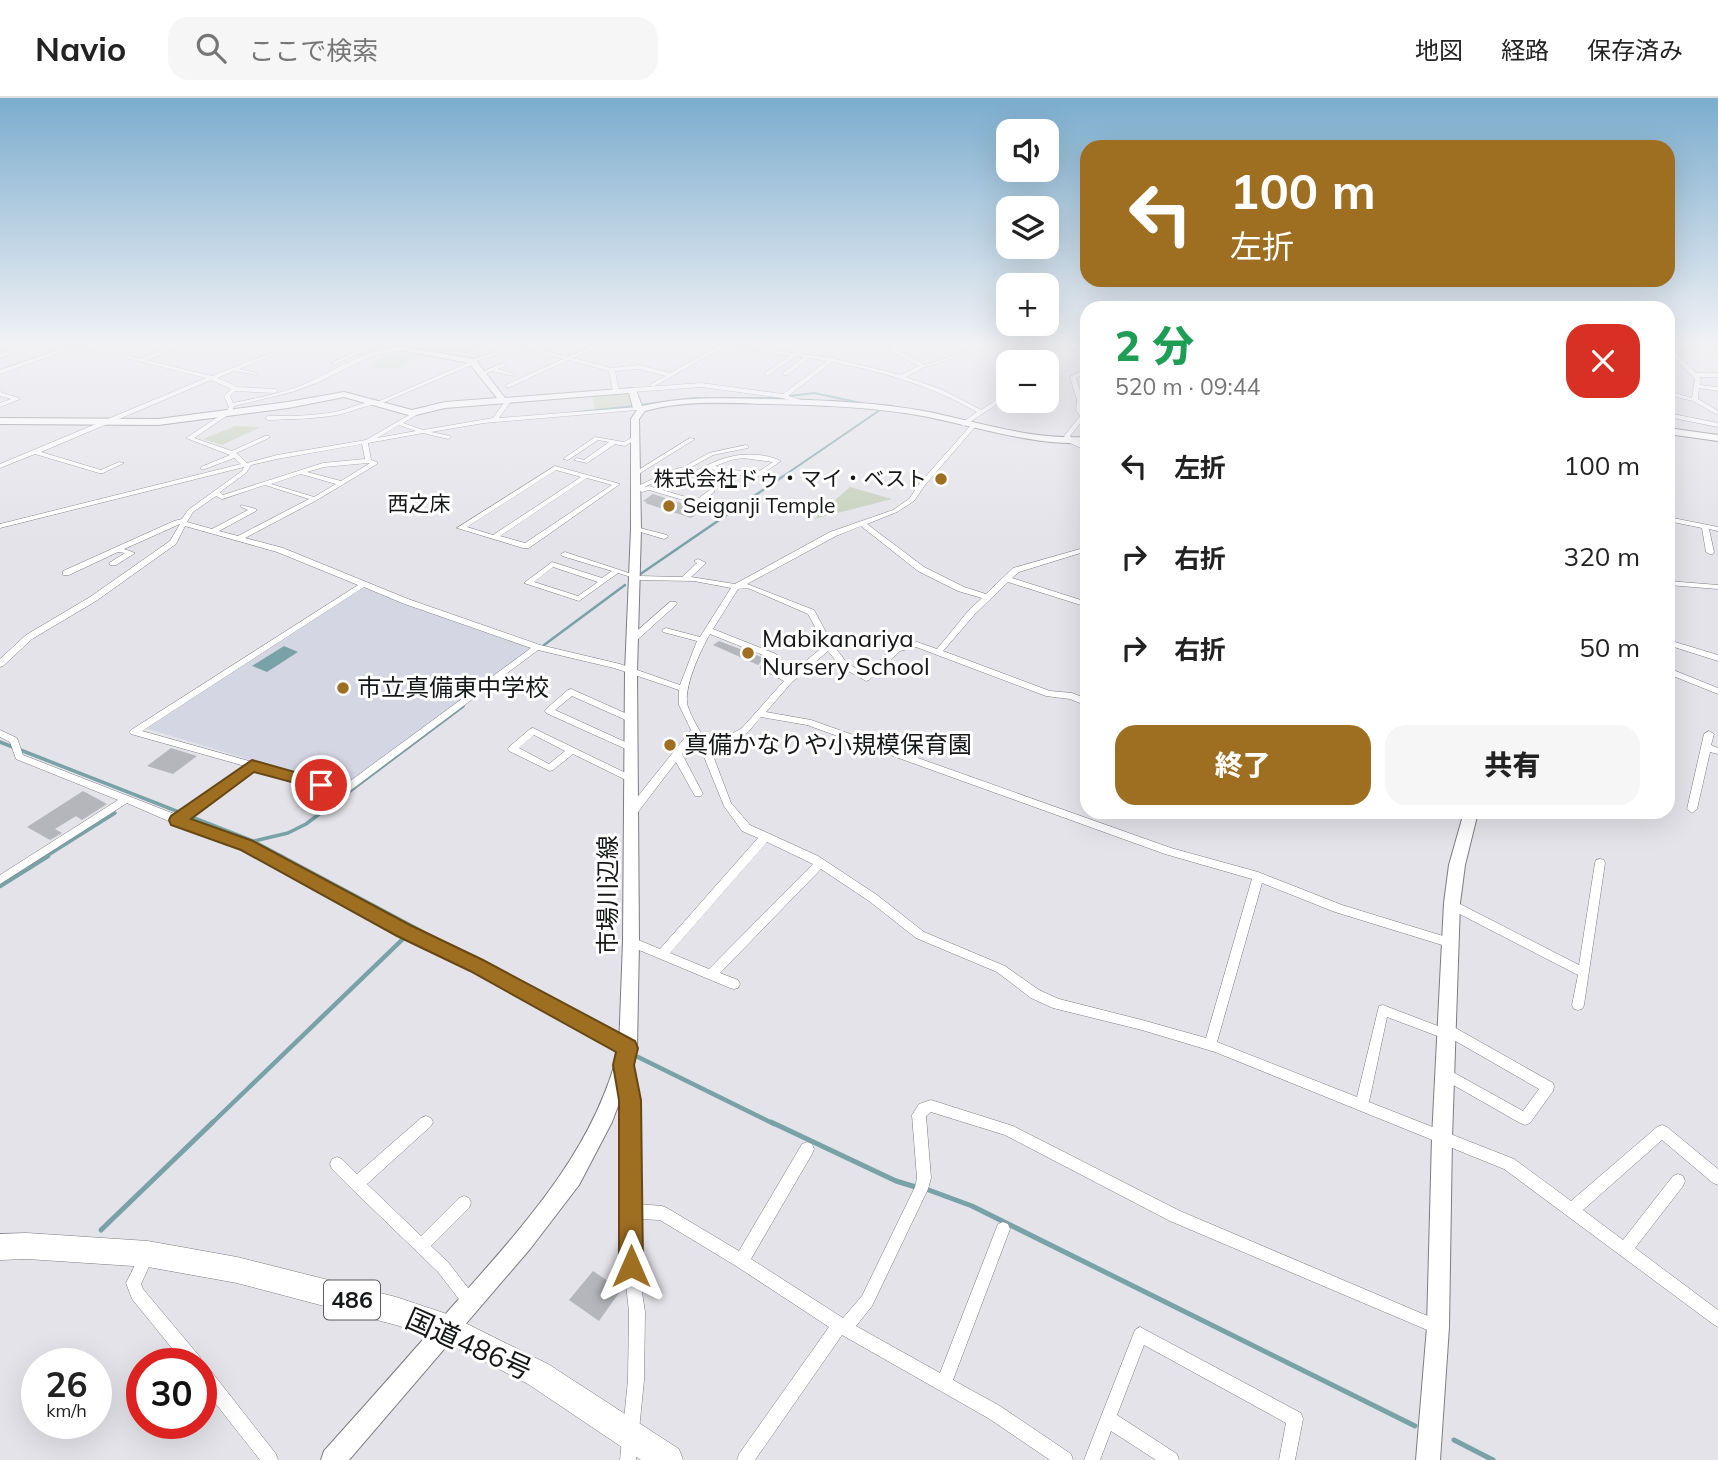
<!DOCTYPE html>
<html lang="ja">
<meta charset="utf-8">
<style>
:root{--surface:#fff;--page:#f6f6f6;--text:#222;--muted:#767676;--line:#e0e0e0;--accent:#9e6e21}
body{margin:0;font-family:Mulish,"Noto Sans JP",sans-serif;background:var(--page);color:var(--text);height:100vh;display:flex;flex-direction:column;font-size:26px;white-space:nowrap}
*{box-sizing:border-box;margin:0}
p{font-size:23px;color:var(--muted)}
.icon{flex:none;width:38px;height:38px;fill:none;stroke:currentColor;stroke-width:2;stroke-linecap:round;stroke-linejoin:round}
.map{position:relative;flex:1;overflow:hidden}
.details{position:absolute;left:1080px;top:203px;width:595px;height:518px;display:flex;flex-direction:column;background:var(--surface);border-radius:21px;box-shadow:0 7px 28px #0002}
.details>*{flex:none}
.top-card{position:absolute;left:1080px;top:42px;width:595px;height:147px;border-radius:21px;box-shadow:0 7px 28px #0002;background:#9e6e21;color:#fff;overflow:hidden}
.buttons{position:absolute;left:996px;top:21px;display:grid;gap:14px}
.buttons a{display:grid;place-items:center;width:63px;height:63px;border-radius:14px;background:var(--surface);box-shadow:0 7px 28px #0002;font-size:35px}
.speed{position:absolute;left:21px;top:1250px;display:flex;gap:14px;font-size:35px;font-weight:700;text-align:center}
.speed>*{display:grid;place-content:center;width:91px;height:91px;border-radius:50%;background:var(--surface);box-shadow:0 7px 28px #0002;line-height:1}
.speed small{font-size:18px;font-weight:400}
.speed .limit{border:10px solid #d22;background:#fff;color:#111}
.pin{position:absolute;display:grid;place-items:center;width:60px;height:60px;color:#fff;margin:-30px;border:4px solid #fff;border-radius:50%;box-shadow:0 2px 7px #0007}
.me{position:absolute;width:77px;margin:-38px;rotate:0deg;stroke-linejoin:round;filter:drop-shadow(0 0 5px #0008)}
.turn{display:flex;align-items:center;gap:24px;height:147px;padding:0 35px;font-size:32px}
.turn .icon{width:91px;height:91px;stroke-width:2.5}
.turn b{display:block;font-size:49px;line-height:60px}
.round{display:grid;place-items:center;flex:none;width:74px;height:74px;border-radius:21px;background:var(--page)}
.summary{display:flex;align-items:center;justify-content:space-between;height:119px;padding:0 35px}
h1{font-size:42px;font-weight:800;line-height:52px;color:#1e9e55}
.cta{display:flex;gap:14px;margin-top:auto;padding:14px 35px}
.cta a{flex:1;height:80px;border-radius:21px;background:var(--accent);color:#fff;font-size:28px;font-weight:800;line-height:80px;text-align:center}
.cta a+a{background:var(--page);color:var(--text)}
ul{padding:0;list-style:none}
li{display:flex;align-items:center;gap:21px;height:91px;padding:0 35px}
li div{flex:1}
li b{display:block;font-size:26px}
li em{font-style:normal}
header{display:flex;align-items:center;gap:42px;box-sizing:border-box;height:98px;padding:0 35px;background:var(--surface);border-bottom:2px solid var(--line)}
header strong{font-size:33px}
nav{display:flex;gap:38px;margin-inline-start:auto;font-size:24px}
.search{width:490px;height:63px;background:var(--page);display:flex;align-items:center;gap:18px;box-sizing:border-box;padding:0 24px;border-radius:21px;color:var(--muted);font-size:26px}
.map>svg:first-child{display:block}
.built{fill:#d5d6e3}
.green{fill:#c6cfba}
.water{fill:#78a2a6}
.lines{fill:none;stroke-linecap:round;stroke-linejoin:round}
.stream-far4{stroke:#78a2a6;stroke-width:2}
.stream-far3{stroke:#78a2a6;stroke-width:2.5}
.stream-far2{stroke:#78a2a6;stroke-width:3.5}
.stream-far1{stroke:#78a2a6;stroke-width:4.5}
.stream{stroke:#78a2a6;stroke-width:5}
.building{fill:#b5b6bb}
.street-casing{stroke:#7d7e83;stroke-width:1}
.secondary-casing{stroke:#7d7e83;stroke-width:2}
.highway-casing{stroke:#7d7e83;stroke-width:1}
.street{fill:#fff;fill-rule:evenodd}
.secondary{fill:#fff;fill-rule:evenodd}
.highway{fill:#fff;fill-rule:evenodd}
.route{fill:#9e6e21;stroke:#674815;stroke-width:2}
.poi-dot{fill:#9e6e21;stroke:#fff;stroke-width:2.5}
.labels{text-anchor:middle;stroke-width:6;stroke-linejoin:round;paint-order:stroke}
.far-poi-label{font-size:21px;fill:#161718;stroke:#fff;text-anchor:end}
.far-neighbourhood-label{font-size:21px;fill:#161718;stroke:#fff}
.shield{fill:#fff;stroke:#5c5d5d;stroke-width:2}
.shield-label{font-size:23px;font-weight:bold;fill:#161718}
.poi-label{font-size:24px;fill:#161718;stroke:#fff;text-anchor:start}
.street-label{font-size:24px;fill:#161718;stroke:#fff}
.near-street-label{font-size:28px;fill:#161718;stroke:#fff}
</style>
<header>
<strong>Navio</strong>
<div class="search"><svg class="icon" aria-label="search" viewBox="0 0 24 24"><circle cx="10" cy="10" r="6"/><path d="M15 15l6 6"/></svg>ここで検索</div>
<nav><a>地図</a><a>経路</a><a>保存済み</a></nav>
</header>
<div class="map">
<svg width="1718" height="1362" viewBox="0 0 1718 1362">
<rect width="100%" height="100%" fill="#e3e3e9"/>
<path class="built" d="M364 489 532 549 344 690 145 630Z"/>
<g class="green">
<path d="M398 248H486L468 255 451 253 434 259 416 260 398 271 372 270 371 265 399 250 395 249Z"/>
<path d="M622 295 629 298 631 307 595 311 592 297Z"/>
<path d="M235 328 261 329 222 347 203 341Z"/>
<path d="M850 389 892 401 814 421Z"/>
</g>
<path class="water" d="M284 548 298 554 267 574 252 568Z"/>
<g class="lines">
<g class="stream-far4">
<path d="M869 306 893 308"/>
<path d="M639 307 694 300H774L814 295 861 305"/>
<path d="M569 315 633 308"/>
<path d="M779 381 880 312"/>
</g>
<g class="stream-far3">
<path d="M639 477 782 379"/>
<path d="M544 547 625 487"/>
</g>
<g class="stream-far2">
<path d="M0 644 253 743 283 759"/>
<path d="M254 743 288 735 306 726 463 608"/>
<path d="M45 759 115 715"/>
</g>
<g class="stream-far1">
<path d="M280 758 467 858"/>
<path d="M0 788 48 758"/>
<path d="M541 908 606 946"/>
<path d="M638 959 774 1026"/>
<path d="M211 1026 405 839"/>
</g>
<g class="stream">
<path d="M771 1024 896 1083 919 1090"/>
<path d="M926 1091 972 1108 1415 1328"/>
<path d="M101 1132 213 1024"/>
<path d="M1454 1342 1493 1362"/>
</g>
</g>
<g class="building">
<path d="M653 396 681 405 701 413 691 420 645 405 647 404 643 403Z"/>
<path d="M719 543 764 560 758 567 713 547Z"/>
<path d="M171 650 197 658 173 676 147 668Z"/>
<path d="M83 693 107 706 82 722 76 718 55 731 62 735 50 742 27 729Z"/>
<path d="M593 1173 621 1192 599 1223 569 1202Z"/>
</g>
<g class="lines">
<defs>
<g id="street">
<path d="M25 248H33L0 260V256Z"/>
<path d="M70 248H78L0 276V272Z"/>
<path d="M79 248H88L140 261 174 248H182L146 262 212 278 289 248H296L239 271 257 275V277L234 273 217 280 234 287 236 289 275 291 278 293 275 295 235 293 230 298 233 305C256 300 280 296 302 287 334 274 364 250 400 250V252L372 258 319 284 292 294 234 308 231 315 194 340 232 353 265 338H269V340L236 355 247 365 277 357 366 342 416 313 418 314V316L403 325 423 332 493 320 506 302 508 301 511 303 499 320 639 309 640 310 637 312 484 325 431 334 450 338 451 339 448 341 423 335 368 345 371 362 377 364V366L317 402 245 440 283 450 408 501 540 547 620 566 680 587 697 543 663 534 662 532 666 530 700 539 731 490 694 483 634 482H631V479L618 475 579 503 524 485 552 464 602 480 612 473 562 458 561 456 565 454 638 478 682 479 697 465 694 463 698 461 706 465 691 479 735 486 830 434 893 412 909 401 920 385 971 327H975V329L925 387 914 403 897 414 867 426 924 469 964 489 986 496 1013 470 1087 449V453L1019 474 1012 480 1087 504V509L1008 484 975 516 943 553 1050 593 1072 595 1087 601V608L1070 601 1046 598 916 549 900 553 869 582 866 583 841 569 828 553 792 584 766 614 811 622 1171 750 1258 774 1342 807 1456 842 1458 845 1456 848 1452 850 1335 814 1262 785 1217 944 1357 999 1379 908 1383 907 1443 930 1448 927 1452 928 1553 985 1554 989 1553 993 1530 1025 1525 1027 1520 1025 1441 980 1439 976 1441 972 1445 970 1449 972 1523 1013 1539 991 1452 941 1448 942 1387 919 1369 1004 1514 1061 1571 1103 1657 1029 1662 1027 1667 1029 1718 1071V1087L1713 1085 1662 1042 1583 1112 1623 1142 1673 1078 1678 1076 1683 1078 1685 1083 1683 1088 1635 1150 1718 1212V1229L1713 1226 1504 1071 1215 954 1142 932 1053 910 1031 900 997 874 916 840 869 803 821 771 720 875 738 882 740 886 738 890 734 891 730 890 627 847 625 844 627 841 631 839 660 851 758 740 742 733 724 708 702 654 695 639 682 656 703 696 701 698H695L676 664 635 718H627L626 715 627 712 691 632 679 607V592L614 570 538 552 347 695 344 696 254 671 186 720 251 745 408 830 480 864 632 946 634 950 632 954 628 956 472 870 400 836 243 751 173 725 127 705 0 786V777L118 702 16 661 10 644 0 639V632L17 640 23 657 177 717 245 668 131 636 129 634 131 632 358 487 277 454 185 428 176 446 96 503 32 541 3 568 0 569V561L26 537 90 499 170 443 180 426 124 451 135 455 116 467H110L109 465 125 455 118 454 69 477H63V473L174 423 182 421 188 412 242 373 244 369 0 430V426L241 366 234 360 205 371H201V369L230 357 186 340 227 313 229 309 224 298 231 291 211 282 41 354 101 372 119 364 124 365 103 375H99L35 356 0 370V366L206 280ZM399 327 416 333 377 340ZM362 346 365 361 323 365 223 397 220 394 246 375 251 367 277 361ZM368 365H370L341 383 307 374 324 369ZM301 376 336 386 314 399 271 386ZM265 387 309 401 238 438 219 433 256 413V411L241 407V409L248 412 212 431 187 424 193 414 216 398 222 401ZM861 428 918 473 958 493 982 500 969 512 937 551 917 544 894 549 865 576 847 565 833 547 814 512 747 486 836 438ZM553 469 598 484 578 498 534 484ZM364 489 402 505 531 550 342 689 142 633ZM748 490 808 516 825 547 788 578 769 569 777 558 776 556 713 531 738 491ZM710 536 768 559 760 570 784 583 742 630 709 649C702 636 693 623 688 609 682 592 701 551 710 536ZM761 619 807 627 1165 756 1252 781 1206 940 1142 922 1059 901 1039 892 1005 868 924 834 877 797 818 758 750 727 731 705 712 655 748 634ZM767 744 813 766 709 871 670 855Z"/>
<path d="M367 248H374L336 266 331 265Z"/>
<path d="M515 248H527L567 259 594 248H601L573 260 612 270 639 267 670 275 718 248H725L653 289 650 287 651 286 666 278 639 271 615 273 619 293 616 295 613 293 609 273 568 262 510 289H506V287L563 261 521 249 476 263V265L380 306C370 305 349 315 337 317 314 321 291 321 268 322L265 320 268 318C290 318 313 318 334 314 347 312 366 302 377 304L470 264V262Z"/>
<path d="M738 248 832 260 901 277 919 268 891 253 892 248H898L896 251 925 267 983 248H991L922 270 906 279 943 292 981 312 1008 294V299L964 328 962 327V325L977 314C932 288 884 274 832 264L788 298 801 302V304L799 305 783 300 701 289 632 294 629 292 632 290 701 285 783 296 827 263 809 260 787 277H783V275L804 259 796 258 767 278 764 276 765 275 790 258 757 253Z"/>
<path d="M1064 248H1070L1048 266 1044 264Z"/>
<path d="M1674 248H1680L1675 252 1676 255 1696 275H1718V279H1699L1701 281 1700 287 1718 289V293L1699 290 1698 301 1718 313V317L1693 303 1668 297V293L1692 300 1695 281 1670 255 1669 251Z"/>
<path d="M503 265 505 266V268L497 271 514 276V278L492 273 483 277 480 275Z"/>
<path d="M1087 270V274L1076 280 1083 302 1082 312 1086 318 1070 338 1072 341 1087 348V353L1068 344 1064 338 1080 318 1076 312 1077 302 1070 279Z"/>
<path d="M0 294 19 300 20 301 0 309V305L11 301 0 298Z"/>
<path d="M1668 315 1718 325V329L1668 319Z"/>
<path d="M636 337 639 339 638 340 625 348 615 346 587 365 574 362 577 360 584 362 609 344 598 342 568 362 563 361 595 339 624 344Z"/>
<path d="M690 340 695 341 637 377 632 376Z"/>
<path d="M746 347 748 348V350L713 357 688 371 676 375C691 378 698 371 712 365 733 355 760 353 781 363L756 380 710 371 692 379 679 380 670 377 644 389 649 388 696 402 710 392H714V394L702 404 725 411V413H721L649 392 642 394 639 392 635 393 632 391 669 373 684 369 709 355ZM743 360 773 364 755 376 715 368 731 362Z"/>
<path d="M555 368 620 386 529 450H523L457 430ZM556 372 581 379 493 437 467 429ZM587 380 612 387 525 445 500 438Z"/>
<path d="M1668 419 1718 429V433L1709 431 1714 454 1713 456H1710L1706 454 1702 430 1668 423Z"/>
<path d="M636 429 667 437 668 439 664 441 634 432 632 431Z"/>
<path d="M1668 483 1718 487V491L1668 487Z"/>
<path d="M670 504H676L677 506 636 543H630V539Z"/>
<path d="M1669 544H1675L1718 557V563L1674 549 1671 553H1668Z"/>
<path d="M1668 570 1718 590V596L1668 576Z"/>
<path d="M571 591 634 619 636 621 631 624 628 623 572 598 555 612 634 648 636 650 634 652H628L546 615 545 613 546 611 568 592Z"/>
<path d="M533 630 634 679 636 681 631 684 628 683 573 656 553 672 550 673 509 653 507 651 509 649 530 631ZM534 637 565 653 549 666 519 650Z"/>
<path d="M1709 633 1714 636 1711 647 1718 650V656L1710 654 1697 711 1692 715 1687 711 1704 636Z"/>
<path d="M1600 761 1604 762 1605 765 1584 907 1582 911 1578 912 1574 911 1572 907 1578 877 1448 810 1447 807 1448 804 1452 803 1456 804 1579 867 1595 765 1596 762Z"/>
<path d="M625 965 629 967 631 971 636 1002 638 1106 662 1108 667 1110 739 1153 802 1046 807 1044 812 1046 814 1051 812 1056 751 1161 843 1220 862 1198 915 1089 917 1080 912 1017 919 1006 931 1002 1013 1028 1180 1113 1442 1224 1445 1229 1442 1234 1437 1237 1432 1234 1170 1123 1005 1037 931 1014 926 1018 931 1080 928 1091 872 1208 856 1228 940 1275 998 1126 1003 1124 1008 1126 1010 1131 953 1282 1000 1308 1071 1356 1073 1362H1050L988 1320 842 1237 755 1362H737L739 1356 829 1229 736 1168 660 1122 638 1121V1168L645 1214 644 1282 636 1362H620L628 1282 629 1214 624 1168V1002L619 971 621 967Z"/>
<path d="M426 1018 431 1020 433 1024 431 1028 367 1086 421 1138 459 1100 464 1098 469 1100 471 1105 469 1110 431 1148 448 1164 475 1199 478 1204 475 1209 470 1212 465 1209 438 1174 352 1091 332 1071 330 1066 332 1061 337 1059 342 1061 357 1076 421 1020Z"/>
<path d="M146 1153 151 1155 153 1160 141 1186 143 1191 200 1259 202 1265 201 1266 207 1268 276 1356 278 1362H260L201 1287V1265H184L132 1201 126 1185 141 1155Z"/>
<path d="M1140 1229 1301 1315 1303 1321 1295 1362H1279L1286 1325 1144 1247 1117 1317 1177 1356 1179 1362H1156L1111 1333 1100 1362H1084L1135 1232Z"/>
</g>
<g id="secondary">
<path d="M379 248H396L475 261 505 300 632 290 636 292 642 308C684 298 726 300 769 301 823 302 877 304 929 314 982 325 1032 342 1087 339V345C1031 347 982 330 928 319 876 309 822 307 768 306 726 305 685 302 645 313L639 321 641 431 637 574 639 844 637 950 633 967 612 1024 579 1087 530 1151 349 1362H321L324 1353C369 1303 413 1253 458 1202 524 1127 595 1051 619 950L623 844 625 574 631 431V321L637 312 633 310 629 295 445 310 412 318 344 299 288 310 158 327 0 326V320L158 321 288 304 344 294 412 312 445 304 497 300 469 265Z"/>
<path d="M1668 330 1718 337V343L1668 336Z"/>
<path d="M1464 714H1478L1465 767 1460 805 1452 1040 1449 1229 1440 1362H1416L1427 1229 1432 1040 1444 805 1449 767Z"/>
</g>
<path id="highway" d="M27 1135 148 1143 237 1159 396 1199 447 1216 548 1266 679 1351 683 1362H641L528 1286 442 1242 396 1227 237 1185 148 1169 27 1161 0 1162V1136Z"/>
</defs>
<use href="#street" class="street-casing"/>
<use href="#secondary" class="secondary-casing"/>
<use href="#highway" class="highway-casing"/>
<use href="#street" class="street"/>
<use href="#secondary" class="secondary"/>
<use href="#highway" class="highway"/>
</g>
<linearGradient id="sky" x2="0" y2="1"><stop stop-color="#7badce"/><stop offset="0.56" stop-color="#f2f2f5"/><stop offset="1" stop-color="#f2f2f5" stop-opacity="0"/></linearGradient>
<rect width="1718" height="439" fill="url(#sky)"/>
<path class="route" d="M252 662 327 683 329 687 321 692 254 674 191 721 253 743 410 827 483 862 635 943 638 950 634 967 641 1002 643 1168 639 1177 631 1180 622 1177 619 1168V1002L613 967 616 954 470 873 397 838 241 752 171 727 169 722 171 718Z"/>
<g class="poi-dot">
<circle cx="941" cy="381" r="7"/>
<circle cx="669" cy="408" r="7"/>
<circle cx="748" cy="555" r="7"/>
<circle cx="343" cy="590" r="7"/>
<circle cx="670" cy="647" r="7"/>
</g>
<g class="labels">
<g class="far-poi-label">
<text x="927" y="388">株式会社ドゥ・マイ・ベスト</text>
<text x="683" y="415" text-anchor="start">Seiganji Temple</text>
</g>
<g class="far-neighbourhood-label">
<text x="419" y="413">西之床</text>
</g>
<rect class="shield" x="324" y="1182.5" width="56" height="39" rx="5"/>
<g class="shield-label">
<text x="352" y="1210">486</text>
</g>
<g class="poi-label">
<text x="762" y="549">Mabikanariya<tspan x="762" dy="28">Nursery School</tspan></text>
<text x="357" y="598">市立真備東中学校</text>
<text x="684" y="655">真備かなりや小規模保育園</text>
</g>
<g class="street-label">
<text transform="translate(608 797) rotate(-90)" y="8">市場川辺線</text>
</g>
<g class="near-street-label">
<text transform="translate(469 1246) rotate(24)" y="10">国道486号</text>
</g>
</g>
</svg>
<div class="buttons">
<a><svg class="icon" aria-label="sound" viewBox="0 0 24 24"><path d="M4 9h4l5-4v14l-5-4H4zM17 9q2 3 0 6"/></svg></a>
<a><svg class="icon" aria-label="layers" viewBox="0 0 24 24"><path d="M12 4l9 5-9 5-9-5zM3 14l9 5 9-5"/></svg></a>
<a>+</a>
<a>−</a>
</div>
<div class="speed"><div>26<small>km/h</small></div><div class="limit">30</div></div>
<div class="pin" style="left:321px;top:687px;background:#d93025"><svg class="icon" aria-label="arrive" viewBox="0 0 24 24"><path d="M6 21V4h12l-3 4 3 4H6"/></svg></div>
<svg class="me" style="left:631px;top:1168px" viewBox="-20 -20 40 40"><path d="M0-17L14 15 0 8-14 15z" fill="#9e6e21" stroke="#fff" stroke-width="4"/></svg>
<div class="top-card">
<div class="turn"><svg class="icon" aria-label="left" viewBox="0 0 24 24"><path d="M17 20v-9H6M10 6l-5 5 5 5"/></svg><div><b>100 m</b>左折</div></div>
</div>
<section class="details">
<div class="summary"><div><h1>2 分</h1><p>520 m · 09:44</p></div><a class="round" style="background:#d93025;color:#fff"><svg class="icon" aria-label="close" viewBox="0 0 24 24"><path d="M6 6l12 12M18 6L6 18"/></svg></a></div>
<ul>
<li><svg class="icon" aria-label="left" viewBox="0 0 24 24"><path d="M17 20v-9H6M10 6l-5 5 5 5"/></svg><div><b>左折</b></div><em>100 m</em></li>
<li><svg class="icon" aria-label="right" viewBox="0 0 24 24"><path d="M7 20v-9h11M14 6l5 5-5 5"/></svg><div><b>右折</b></div><em>320 m</em></li>
<li><svg class="icon" aria-label="right" viewBox="0 0 24 24"><path d="M7 20v-9h11M14 6l5 5-5 5"/></svg><div><b>右折</b></div><em>50 m</em></li>
</ul>
<div class="cta"><a>終了</a><a>共有</a></div>
</section>
</div>
